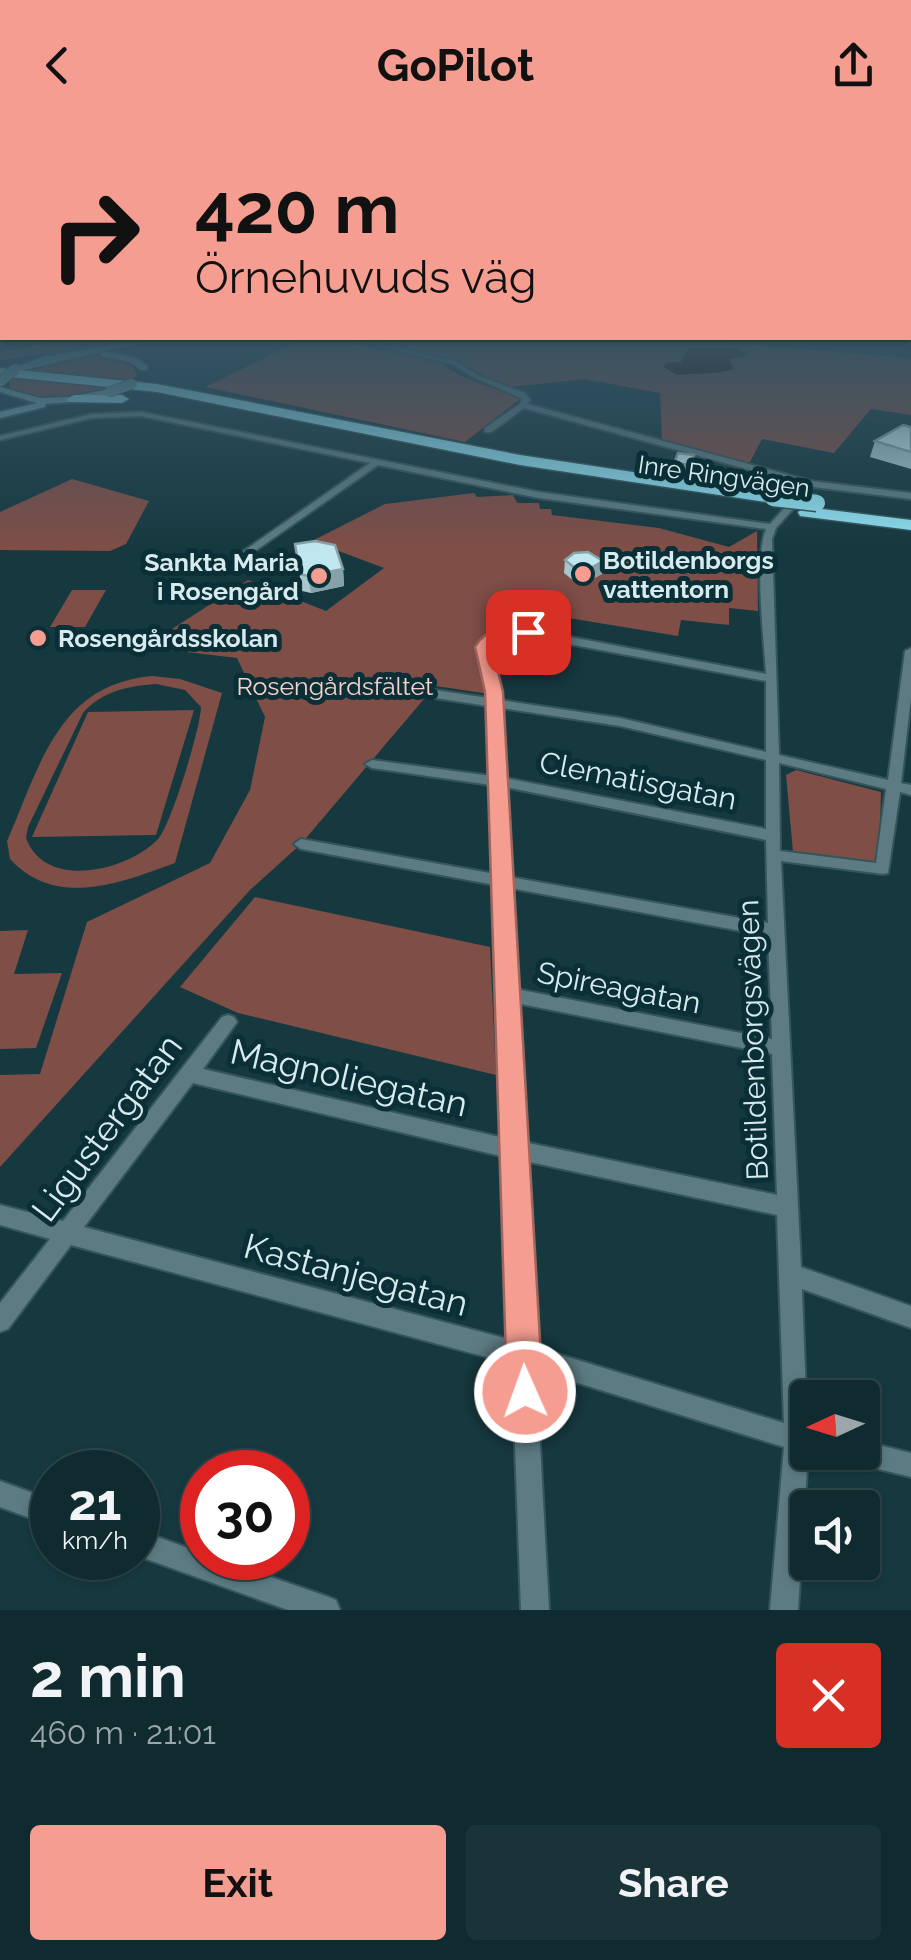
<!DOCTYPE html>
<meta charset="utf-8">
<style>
:root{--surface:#102b30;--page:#193338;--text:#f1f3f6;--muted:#9ca7ab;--line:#30474c;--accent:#f59d90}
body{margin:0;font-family:Raleway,sans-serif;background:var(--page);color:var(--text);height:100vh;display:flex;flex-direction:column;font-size:38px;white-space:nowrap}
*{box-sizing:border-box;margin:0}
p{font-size:32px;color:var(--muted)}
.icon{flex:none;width:55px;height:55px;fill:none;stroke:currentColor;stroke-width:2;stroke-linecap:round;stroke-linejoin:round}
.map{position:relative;height:1480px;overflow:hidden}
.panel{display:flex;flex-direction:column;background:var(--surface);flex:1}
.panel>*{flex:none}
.hud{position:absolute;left:0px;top:0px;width:912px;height:210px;box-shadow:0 2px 8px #0004,0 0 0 2px var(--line);background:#f59d90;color:#111;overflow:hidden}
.needle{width:65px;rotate:266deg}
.fabs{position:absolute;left:790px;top:1250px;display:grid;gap:20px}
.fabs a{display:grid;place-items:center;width:90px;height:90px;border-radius:10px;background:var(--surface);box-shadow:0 2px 8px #0004,0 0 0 2px var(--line);font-size:50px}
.speed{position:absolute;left:30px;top:1320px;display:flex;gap:20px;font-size:50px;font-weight:700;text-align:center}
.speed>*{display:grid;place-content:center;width:130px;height:130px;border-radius:50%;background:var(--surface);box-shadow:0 2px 8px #0004,0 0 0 2px var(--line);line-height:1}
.speed small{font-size:25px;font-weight:400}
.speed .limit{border:15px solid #d22;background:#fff;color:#111}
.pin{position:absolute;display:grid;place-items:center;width:85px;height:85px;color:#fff;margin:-42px;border-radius:20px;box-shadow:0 5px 15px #0006}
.me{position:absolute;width:110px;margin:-55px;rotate:358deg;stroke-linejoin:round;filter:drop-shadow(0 0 8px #0008)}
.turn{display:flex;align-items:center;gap:35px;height:210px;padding:0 30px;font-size:45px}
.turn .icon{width:130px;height:130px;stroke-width:2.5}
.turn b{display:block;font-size:70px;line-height:85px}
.round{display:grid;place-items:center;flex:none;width:105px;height:105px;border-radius:10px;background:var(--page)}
.summary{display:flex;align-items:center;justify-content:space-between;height:170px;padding:0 30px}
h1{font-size:60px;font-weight:700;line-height:75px}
.primary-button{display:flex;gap:20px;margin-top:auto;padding:20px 30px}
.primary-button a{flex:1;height:115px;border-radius:10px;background:var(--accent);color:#111;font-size:40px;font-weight:700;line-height:115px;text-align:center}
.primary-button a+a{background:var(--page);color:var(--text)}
header{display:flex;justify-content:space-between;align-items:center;height:130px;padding:0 30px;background:var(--accent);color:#111;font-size:45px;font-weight:700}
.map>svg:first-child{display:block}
.green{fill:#7e4e47;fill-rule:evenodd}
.water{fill:#350202}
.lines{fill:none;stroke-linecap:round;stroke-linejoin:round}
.street-casing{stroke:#35555c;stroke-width:4}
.secondary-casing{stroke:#35555c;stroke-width:4}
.highway-casing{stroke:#35555c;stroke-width:3}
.street{fill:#5c7b82;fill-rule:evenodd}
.secondary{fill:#71a3ae;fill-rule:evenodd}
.highway{fill:#8edeef;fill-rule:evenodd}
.secondary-bridge-casing{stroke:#35555c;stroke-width:11;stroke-linecap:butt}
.highway-bridge-casing{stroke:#35555c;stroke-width:19;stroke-linecap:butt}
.secondary-bridge{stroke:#71a3ae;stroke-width:10}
.highway-bridge{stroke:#8edeef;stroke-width:16}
.wall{fill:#a5c7ce}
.shaded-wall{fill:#86a2a8}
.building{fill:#c0e7f0;stroke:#86a2a8;stroke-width:2.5}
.route{fill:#f59d90;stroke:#9f665e;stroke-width:2.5}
.poi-dot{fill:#f59d90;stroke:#0a2f36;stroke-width:4}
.labels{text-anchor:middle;stroke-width:10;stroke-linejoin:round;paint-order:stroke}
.far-street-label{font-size:25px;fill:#d7eaee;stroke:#0a2f36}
.far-poi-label{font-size:25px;font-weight:bold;fill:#d7eaee;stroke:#0a2f36;text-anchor:start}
.far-park-label{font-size:25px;fill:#f8d1cb;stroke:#0a2f36}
.street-label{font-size:30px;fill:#d7eaee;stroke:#0a2f36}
.near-street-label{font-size:35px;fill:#d7eaee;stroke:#0a2f36}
</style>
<header><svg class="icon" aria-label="back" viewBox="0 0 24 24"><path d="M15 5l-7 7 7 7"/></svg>GoPilot<svg class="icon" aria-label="share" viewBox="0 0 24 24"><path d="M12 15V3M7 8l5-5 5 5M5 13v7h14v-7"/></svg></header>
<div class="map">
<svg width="911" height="1480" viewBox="0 0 911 1480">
<rect width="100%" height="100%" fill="#163940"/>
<g class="green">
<path d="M63 210H143L0 230V222Z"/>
<path d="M301 210H335L439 232 461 246 520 269 465 312 205 257Z"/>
<path d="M413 210H693L911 228V285L871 279 834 323 762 309 749 334 662 309 660 263 585 249 509 257 447 228 387 215ZM731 218 747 226 728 229 709 244C695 238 683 245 669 240L666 233 681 232 686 220Z"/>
<path d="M76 226H104L131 232 137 245C116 266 34 278 9 257L10 246 22 238Z"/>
<path d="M72 349 149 371 126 414 110 421 0 420V382Z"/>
<path d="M474 363 477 367 513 365 517 373H539L540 379H551L552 385 659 398 729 417 757 401 758 481 729 478V495L681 490 678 506 520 480 511 498 481 509 479 523 490 564 435 556 301 714 250 760 0 1037V945L40 944 87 792 210 733 250 660 265 587 237 528 144 517 248 450 326 481 384 438 312 411 385 374Z"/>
<path d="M72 460H106L85 497H50Z"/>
<path d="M152 546 180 549 222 563 175 733C120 753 56 779 10 729L7 711C40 636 58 554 152 546ZM156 554 185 560 201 577C201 597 171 695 158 709 128 741 45 761 26 708L28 697 83 583C102 561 128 556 156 554Z"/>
<path d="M194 580 156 705 32 707 88 582Z"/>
<path d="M796 640 881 662 879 731 873 736 793 722 786 645Z"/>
<path d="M255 767 490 817 496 945 238 883 180 857Z"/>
<path d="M28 800 14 844 62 843 36 918 0 919V801Z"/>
</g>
<path class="water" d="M689 218H731L749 224 729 229 734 239C715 245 695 243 677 245L664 237 666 233 681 232Z"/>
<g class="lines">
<defs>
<g id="street">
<path d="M353 210H365L457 232 477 245 525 263 530 270 527 274 811 351 911 363V369L813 357 776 398 772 409 779 625 888 650 905 521 911 518V568L901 653 911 655V665L900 662 888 743 883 744 781 731 801 1137 911 1176V1198L802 1159 808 1322H812L808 1324 798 1480H770L784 1317 536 1240 549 1480H521L512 1234 71 1115 8 1199 0 1202V1173L50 1109 0 1095V1075L63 1091 222 887 228 885 234 887 237 892 203 939 504 1008 495 755 301 719 294 714 301 709 495 744 491 655 372 638 365 634 372 630 491 646 488 576 435 568 429 564 435 560 488 568 478 517C490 498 507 497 528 499L766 544C764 509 754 428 766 399L539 368 378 335 232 437 227 434 228 432 370 333 141 286 92 288 0 310V306L92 284 141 282 539 362 770 394 805 355 524 278 491 302H485V298L520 274 522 270 519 267 473 247 453 234ZM515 504 766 551V622L620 588 500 570 490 517 500 507ZM501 578 620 596 766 630V699L505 648ZM779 633 886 659 876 733 780 721ZM505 657 766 710 768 793 510 747ZM510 758 768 806 772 909 516 859ZM516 873 772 924 777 1065 524 1012ZM193 953 505 1027 512 1210 84 1097ZM525 1031 777 1085 784 1293 535 1217Z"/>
<path d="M862 1311 911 1323V1347L846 1331 843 1322H862Z"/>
<path d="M0 1351 52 1370V1396L0 1377Z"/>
<path d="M138 1400 202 1423V1428H216L326 1466 336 1470 340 1480H288L138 1426Z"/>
</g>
<g id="secondary">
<path d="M137 210H155L103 221 136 228 147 236V240H141L130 232 100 226 102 222 15 242 11 239 43 227Z"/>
<path d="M0 257 40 268 69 267 109 259 114 262 83 271 46 274 45 277 0 288V282L37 273 0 262Z"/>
</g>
<g id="highway">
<path d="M0 238 157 254 520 325 773 363 781 368 773 373 520 335 157 262 0 246Z"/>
<path d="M74 265H122L129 269 122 273 69 272 67 269Z"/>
<path d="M806 377 911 390V400L800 386 798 382Z"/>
</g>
</defs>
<use href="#street" class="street-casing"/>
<use href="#secondary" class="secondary-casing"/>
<use href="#highway" class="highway-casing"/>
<use href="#street" class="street"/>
<use href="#secondary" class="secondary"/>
<use href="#highway" class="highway"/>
<defs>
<g id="secondary-bridge">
<path d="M1 251 15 239"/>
<path d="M109 262 132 254"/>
</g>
<path id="highway-bridge" d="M773 368 817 373"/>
</defs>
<use href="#secondary-bridge" class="secondary-bridge-casing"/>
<use href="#highway-bridge" class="highway-bridge-casing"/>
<use href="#secondary-bridge" class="secondary-bridge"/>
<use href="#highway-bridge" class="highway-bridge"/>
</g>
<g class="wall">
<path d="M911 297V339L870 327 875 311Z"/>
<path d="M694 325 690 342 673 340 674 333Z"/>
<path d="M295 414 343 439 344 456 311 463 302 461Z"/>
<path d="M565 430 603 431 602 444 587 452 574 451 564 443Z"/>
</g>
<g class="shaded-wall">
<path d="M603 431 602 444 587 452 589 439Z"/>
<path d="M343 439 344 456 311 463 308 446Z"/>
</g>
<g class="building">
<path d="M903 295 911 297V322L875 311Z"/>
<path d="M678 323 694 325 691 335 674 333Z"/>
<path d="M315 411 335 415 343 439 308 446 300 444 295 414Z"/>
<path d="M588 422 603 431 589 439 575 438 565 430 574 423Z"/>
</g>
<linearGradient id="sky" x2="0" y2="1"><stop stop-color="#0c1f23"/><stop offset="0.5" stop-color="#365464"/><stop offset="1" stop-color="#365464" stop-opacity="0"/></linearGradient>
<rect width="911" height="417" fill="url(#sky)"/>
<path class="route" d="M528 497 533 498V505L504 508 492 517 503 562 543 1262 538 1274 525 1280 512 1274 507 1262 485 562 475 517C487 496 505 498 528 497Z"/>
<g class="poi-dot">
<circle cx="583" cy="444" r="10"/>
<circle cx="319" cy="446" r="10"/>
<circle cx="38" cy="508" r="10"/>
</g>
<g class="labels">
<g class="far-street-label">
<text transform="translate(724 346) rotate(8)" y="9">Inre Ringvägen</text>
</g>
<g class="far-poi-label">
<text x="603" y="439">Botildenborgs<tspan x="603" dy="29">vattentorn</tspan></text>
<text x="299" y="441" text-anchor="end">Sankta Maria<tspan x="299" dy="29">i Rosengård</tspan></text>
<text x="58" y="517">Rosengårdsskolan</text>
</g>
<g class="far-park-label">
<text x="335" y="565">Rosengårdsfältet</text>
</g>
<g class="street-label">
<text transform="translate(638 651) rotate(11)" y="10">Clematisgatan</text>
<text transform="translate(619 858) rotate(11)" y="10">Spireagatan</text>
<text transform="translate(753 910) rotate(-92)" y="10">Botildenborgsvägen</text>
</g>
<g class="near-street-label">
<text transform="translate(349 948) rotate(13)" y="12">Magnoliegatan</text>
<text transform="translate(107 998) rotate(-53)" y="12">Ligustergatan</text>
<text transform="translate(356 1145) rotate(15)" y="12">Kastanjegatan</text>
</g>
</g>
</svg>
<div class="fabs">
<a><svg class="needle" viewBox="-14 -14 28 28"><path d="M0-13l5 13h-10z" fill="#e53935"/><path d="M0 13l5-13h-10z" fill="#9ca7ab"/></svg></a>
<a><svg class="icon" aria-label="sound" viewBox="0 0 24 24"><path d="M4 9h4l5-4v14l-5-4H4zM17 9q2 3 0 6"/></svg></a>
</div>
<div class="speed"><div>21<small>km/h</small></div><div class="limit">30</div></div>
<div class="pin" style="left:528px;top:502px;background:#d93025"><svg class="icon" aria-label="arrive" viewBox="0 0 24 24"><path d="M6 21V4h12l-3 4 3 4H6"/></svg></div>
<svg class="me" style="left:525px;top:1262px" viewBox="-20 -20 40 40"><circle r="17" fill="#f59d90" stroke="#fff" stroke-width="3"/><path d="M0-11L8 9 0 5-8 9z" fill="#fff"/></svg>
<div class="hud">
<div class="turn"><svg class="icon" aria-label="right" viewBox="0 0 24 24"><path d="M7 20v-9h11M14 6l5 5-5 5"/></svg><div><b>420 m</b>Örnehuvuds väg</div></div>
</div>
</div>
<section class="panel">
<div class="summary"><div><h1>2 min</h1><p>460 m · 21:01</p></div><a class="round" style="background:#d93025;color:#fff"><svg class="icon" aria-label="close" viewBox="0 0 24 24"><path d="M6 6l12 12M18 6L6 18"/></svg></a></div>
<div class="primary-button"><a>Exit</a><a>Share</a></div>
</section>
